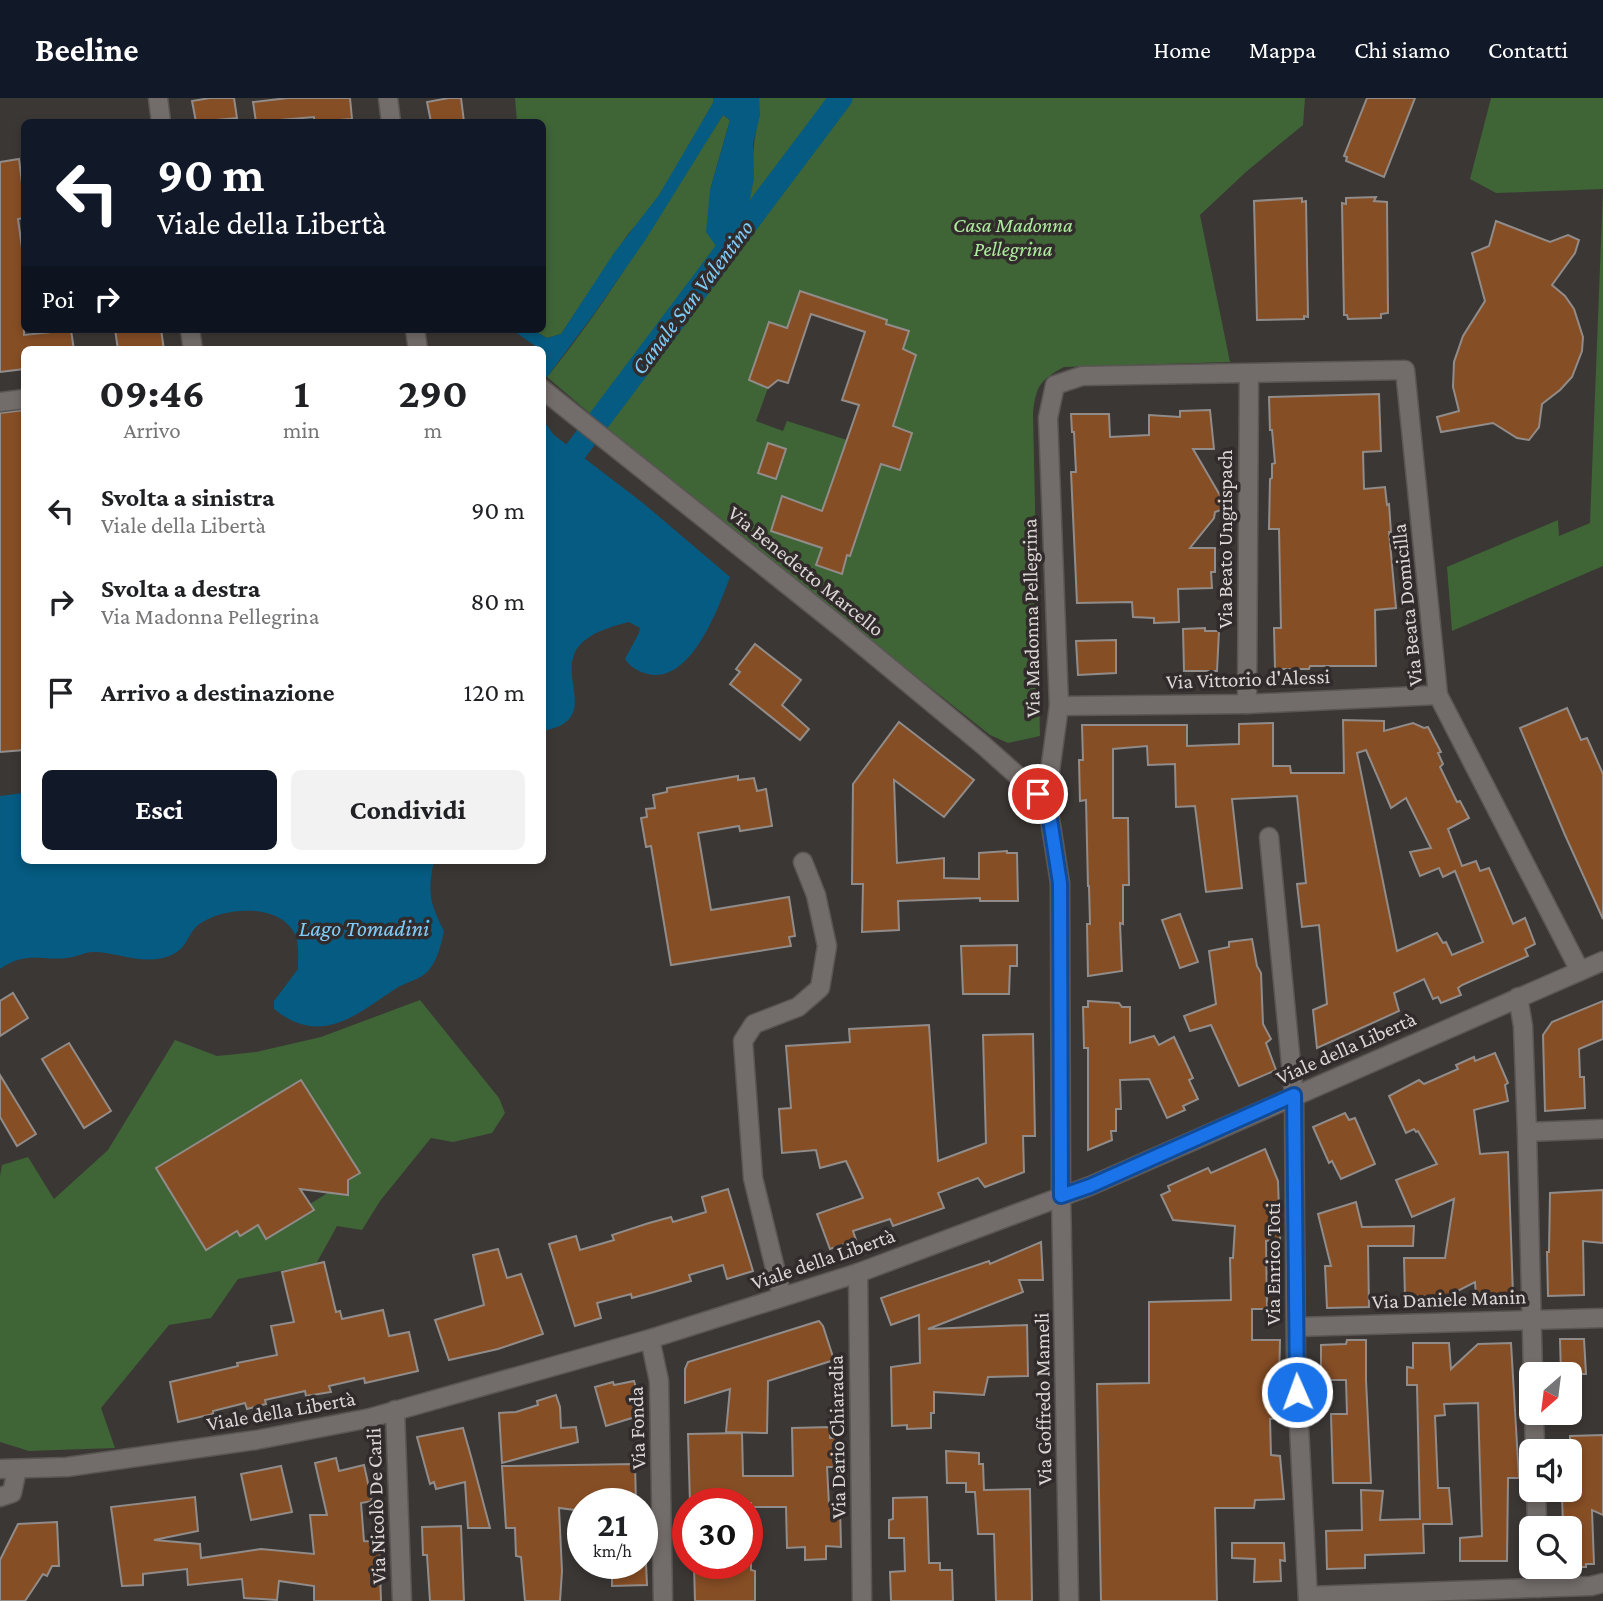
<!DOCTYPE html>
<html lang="it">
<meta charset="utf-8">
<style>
:root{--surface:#fff;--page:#f2f2f2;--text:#202124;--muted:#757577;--accent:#111827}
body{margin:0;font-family:"Crimson Pro",serif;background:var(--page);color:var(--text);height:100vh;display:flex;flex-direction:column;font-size:26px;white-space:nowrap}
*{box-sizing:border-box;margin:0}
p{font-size:23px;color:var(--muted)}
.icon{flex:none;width:38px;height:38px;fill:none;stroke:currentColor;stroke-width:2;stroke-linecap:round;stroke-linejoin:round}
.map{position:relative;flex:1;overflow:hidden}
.panel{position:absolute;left:21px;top:248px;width:525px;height:518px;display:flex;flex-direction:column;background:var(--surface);border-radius:10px;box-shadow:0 4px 10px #0003}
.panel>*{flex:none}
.banner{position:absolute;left:21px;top:21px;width:525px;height:214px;border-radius:10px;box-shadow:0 4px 10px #0003;background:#111827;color:#fff;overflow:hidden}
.needle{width:46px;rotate:208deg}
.controls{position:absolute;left:1519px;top:1264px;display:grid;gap:14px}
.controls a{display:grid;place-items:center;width:63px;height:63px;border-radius:10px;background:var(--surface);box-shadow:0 4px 10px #0003;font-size:35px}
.speed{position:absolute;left:567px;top:1390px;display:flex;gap:14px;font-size:35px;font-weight:700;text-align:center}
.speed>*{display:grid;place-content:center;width:91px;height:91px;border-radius:50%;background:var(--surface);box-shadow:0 4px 10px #0003;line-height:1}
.speed small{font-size:18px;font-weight:400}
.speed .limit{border:10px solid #d22;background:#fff;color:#111}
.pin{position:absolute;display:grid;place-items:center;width:60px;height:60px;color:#fff;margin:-30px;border:4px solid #fff;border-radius:50%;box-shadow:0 2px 7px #0007}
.me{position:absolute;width:77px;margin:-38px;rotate:358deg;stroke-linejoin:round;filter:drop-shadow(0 0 5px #0008)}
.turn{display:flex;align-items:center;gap:24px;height:147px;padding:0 21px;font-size:32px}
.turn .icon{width:91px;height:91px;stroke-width:2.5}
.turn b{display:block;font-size:49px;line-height:60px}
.then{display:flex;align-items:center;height:66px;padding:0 21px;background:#0003;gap:14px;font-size:26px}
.eta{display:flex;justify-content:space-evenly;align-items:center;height:119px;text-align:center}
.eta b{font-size:42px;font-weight:700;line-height:49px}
.primary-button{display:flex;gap:14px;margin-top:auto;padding:14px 21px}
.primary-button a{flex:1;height:80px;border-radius:10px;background:var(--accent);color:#fff;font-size:28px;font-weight:700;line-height:80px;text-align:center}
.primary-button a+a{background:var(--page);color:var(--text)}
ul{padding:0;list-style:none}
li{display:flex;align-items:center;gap:21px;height:91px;padding:0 21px}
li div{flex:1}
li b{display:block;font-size:26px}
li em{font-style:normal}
header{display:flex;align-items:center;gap:42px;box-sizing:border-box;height:98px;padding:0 35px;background:var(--accent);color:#fff}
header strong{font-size:33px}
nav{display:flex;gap:38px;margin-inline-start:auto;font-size:24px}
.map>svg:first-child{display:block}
.green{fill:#3f6436;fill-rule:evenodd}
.water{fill:#055b81}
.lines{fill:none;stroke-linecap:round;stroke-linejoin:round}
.canal{stroke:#055b81;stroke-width:23}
.building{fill:#864e25;stroke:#918c89;stroke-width:2;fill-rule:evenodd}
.minor-casing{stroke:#595654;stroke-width:21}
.minor{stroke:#726c6a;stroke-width:18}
.route-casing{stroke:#114b97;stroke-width:18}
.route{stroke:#1a73e8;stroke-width:12}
.labels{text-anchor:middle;stroke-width:7;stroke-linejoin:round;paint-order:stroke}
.park-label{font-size:21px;font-style:italic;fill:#aded9e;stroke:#312c2b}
.street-label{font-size:21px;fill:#dad7d6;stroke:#312c2b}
.water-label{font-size:23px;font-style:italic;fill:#80ccf9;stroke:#312c2b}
</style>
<header>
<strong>Beeline</strong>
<nav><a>Home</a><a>Mappa</a><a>Chi siamo</a><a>Contatti</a></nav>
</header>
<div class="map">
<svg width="1603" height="1503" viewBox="0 0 1603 1503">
<rect width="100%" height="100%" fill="#3b3735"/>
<g class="green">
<path d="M515 0H713V5C687 49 664 99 628 136L561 236 547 240 531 231H542V24H517Z"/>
<path d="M759 0H1305L1303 27 1247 73 1200 117 1230 264 1064 269C1040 282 1036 288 1033 315L1040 638 1008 645 990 637 648 365 547 279C614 197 665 105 723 17L730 22 710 92 753 63C753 41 760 21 759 0ZM800 194 887 222 879 244 916 257 893 328 911 335 881 366 850 458H847L841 475 819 458 821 450 771 432 782 399 822 413 847 342 787 323 783 333 756 323 768 290 749 282 787 230ZM768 345 786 351 776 380 758 374Z"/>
<path d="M1491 0H1603V468L1452 533 1447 469 1558 422 1559 438 1590 425 1603 91 1496 95 1470 81Z"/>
<path d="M420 902 499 1000 505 1015 492 1035 453 1044 431 1040 380 1103 362 1132 337 1128 316 1166 238 1181 211 1220 169 1227 101 1310 115 1350 29 1353 0 1344V1078L2 1067 28 1059 54 1101 108 1052 175 942 217 958 256 954 321 939ZM301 982 359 1075 310 1106 313 1112 267 1141 258 1127 240 1138 157 1070Z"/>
</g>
<g class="water">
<path d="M713 0H759L760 17 753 46 754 81 746 119 733 139 716 148 706 134 710 92 730 22 723 17 646 141 594 216 547 279 543 276 544 254 511 231H531L547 240 561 236 614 155 659 97 713 5Z"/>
<path d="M542 321 554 337 643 405 730 479C718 511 691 586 648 576 639 574 630 569 625 561L639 535 640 530 629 524C613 528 591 534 579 548 555 577 603 622 543 633Z"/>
<path d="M24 695V763H434C427 793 430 806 444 833 441 846 438 862 428 873 420 882 406 884 395 891 356 917 321 949 274 911V903L298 871C298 861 299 848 296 839 284 805 226 808 201 825 183 837 191 856 157 861 135 864 115 854 93 854 85 854 76 859 67 860 41 863 26 853 0 871V698Z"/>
</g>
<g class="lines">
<path class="canal" d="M542 398 841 0"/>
</g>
<g class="building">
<path d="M210 0H234L237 20 196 24 192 3Z"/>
<path d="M288 0H350L352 21 314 24V19L256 24 253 4Z"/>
<path d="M449 0H461L464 24H431L427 4Z"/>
<path d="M1367 0H1415L1384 79 1346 63 1347 59 1344 58Z"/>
<path d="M19 61 24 101V120L18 121 24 164V237L71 232 74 252H24V271L0 274V64Z"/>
<path d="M1376 99 1374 103 1387 104 1388 215 1381 216V220L1348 221 1347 217H1344L1342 105 1346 106V100Z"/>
<path d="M1302 100V104L1306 103 1308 219 1304 218V221L1257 222 1254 103Z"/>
<path d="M1496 123 1550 144 1568 137 1579 142 1575 155 1552 187 1565 198 1574 211 1583 239 1582 253 1572 279 1560 292 1542 306 1539 329 1529 342 1517 340 1493 325 1441 334 1437 319 1459 313 1453 289 1454 264 1463 238 1485 203 1472 155 1489 148Z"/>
<path d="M800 193 887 222 886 226 909 233 903 251 916 257 893 328 912 335 900 372 881 366 850 458 847 457 842 476 816 467 822 450 771 433 782 398 822 413 859 307 842 302 865 234 811 216 788 285 778 282 768 290 749 282 769 224 787 230Z"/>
<path d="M115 231H161L164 252H118Z"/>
<path d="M1379 296 1381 353 1363 354 1364 391 1385 389 1387 407 1389 406 1391 434H1389L1396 510 1375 512 1376 568H1310L1309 571H1275L1274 530H1281L1279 431H1269L1270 381 1272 380V366L1275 365 1272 332H1270L1269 299Z"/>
<path d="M24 312V652L0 654V315Z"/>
<path d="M1210 312 1214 351H1193L1221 399V412L1215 414 1214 420 1190 450H1215V474H1211L1212 490 1178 491 1179 524 1154 525V520L1133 519 1132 504 1077 505 1071 374H1076L1074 334H1072L1071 316H1109L1110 339 1149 337V317L1180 319V313Z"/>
<path d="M768 345 786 351 776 381 758 375Z"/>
<path d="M1205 530V533H1219L1217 573H1184L1183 531Z"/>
<path d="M1116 542V575L1078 577 1076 543Z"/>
<path d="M755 546 801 582 782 607 809 631 800 642 730 586 740 574 736 571Z"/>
<path d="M1567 610 1581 642 1587 640 1603 676V821L1565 737 1520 630Z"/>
<path d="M1343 622 1384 623V633L1413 625 1424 630 1428 629 1441 654 1438 655 1443 666 1440 669 1457 704 1460 703 1469 720 1448 731 1462 768 1476 763 1480 773 1489 770 1513 826 1525 820 1535 846 1525 851 1528 858 1462 887 1458 890 1461 897 1441 905 1438 899 1433 901 1424 881 1394 895 1399 913 1317 950 1313 912 1327 906 1319 827 1302 829 1297 786 1306 785 1297 698 1232 701 1242 790 1206 794 1195 708 1176 709 1175 666 1148 667 1147 648 1113 651V720H1128L1129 787H1123V826L1120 825 1122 873 1088 878 1087 826H1090L1089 788H1088L1086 702 1080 703 1079 662H1083L1082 627H1187V648L1239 646V626L1273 625V668H1290L1291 675H1344ZM1366 652 1391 710 1406 700 1431 750 1410 754 1420 778 1439 770 1443 779 1455 773 1483 844 1452 857 1446 844 1443 845 1437 835 1397 853 1357 655Z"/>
<path d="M899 624 974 682 944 719 894 682 897 765 944 760V780L979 781V755L1007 753V755H1017L1018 803H980V800L898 803 899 832 862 834 863 786H852L853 686Z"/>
<path d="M738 678V682L754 680 757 693 766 691 772 728 740 733 739 728 698 735 711 812 789 799 795 838 789 839 791 848 671 867 651 748 646 749 641 720 647 719 646 711 655 710 653 697 667 694V690Z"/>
<path d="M1180 816 1198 864 1180 870 1162 822Z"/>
<path d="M1252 841 1257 868 1261 875 1263 926 1271 941 1266 945 1276 972 1239 988 1211 927 1190 933 1184 918 1216 906 1209 853 1229 849V844Z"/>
<path d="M1017 847V868H1010L1009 896H963L961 848Z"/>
<path d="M13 895 28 920 0 938V903Z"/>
<path d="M1088 903 1119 905 1122 909H1130V945L1154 938 1159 947 1174 939 1193 980 1189 982 1198 1001 1183 1008 1185 1012 1167 1020 1149 981 1120 982 1121 1011H1116V1033H1111L1112 1042 1088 1052V950H1084L1083 909H1088Z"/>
<path d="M1603 903V941L1579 951 1580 979H1584L1585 1010 1545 1013 1543 937 1552 924Z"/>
<path d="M929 927 938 1063 986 1045 983 937 1033 936 1035 1038H1023L1024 1074 985 1089 978 1080 938 1095 944 1110 893 1128 890 1121 853 1133 856 1142 830 1151 817 1116 863 1100 846 1063 820 1070 816 1052 782 1055 779 1011 791 1010 786 948 850 944 849 931Z"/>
<path d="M69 945 111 1013 84 1030 42 961Z"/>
<path d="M1495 955 1508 985 1505 987 1508 1003 1474 1012 1480 1056 1508 1054 1513 1197 1476 1198 1475 1184 1442 1201 1431 1202V1198L1405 1199 1404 1160H1445L1454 1101 1412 1119 1396 1082 1437 1066 1418 1033 1416 1034 1414 1031 1406 1035 1389 998 1419 982 1424 986 1458 971 1456 967 1474 959 1475 963Z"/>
<path d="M0 977 36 1036 17 1048 0 1019Z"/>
<path d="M301 982 360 1075 348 1082V1097L300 1091 314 1112 266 1141 258 1127 240 1138 237 1133 206 1152 156 1070Z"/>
<path d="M1345 1015 1349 1022 1355 1020 1375 1066 1341 1081 1332 1063 1329 1065 1313 1029Z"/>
<path d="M1265 1051 1278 1083 1280 1142 1266 1143 1267 1211H1252V1242H1280L1278 1320 1270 1321 1271 1357 1280 1358 1284 1401 1255 1402 1254 1410H1215L1217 1503H1101L1097 1286 1149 1285V1204L1231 1202 1230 1160H1233L1235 1128 1173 1122 1161 1097 1170 1093 1168 1088 1208 1070 1211 1075Z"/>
<path d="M728 1091 753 1173 727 1181 723 1167 689 1177 691 1183 654 1194 632 1200 631 1196 597 1205 601 1220 575 1228 549 1146 576 1138 580 1152 614 1142 612 1137 649 1125 671 1119 673 1124 706 1114 702 1099Z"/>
<path d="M1603 1092V1145L1583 1143 1584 1197 1548 1198 1547 1154H1549L1550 1095Z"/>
<path d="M1356 1104 1362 1129 1414 1128 1413 1148H1368L1369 1209 1327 1210 1325 1168H1331L1318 1116Z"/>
<path d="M1041 1144 1043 1182H1019L1023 1194 928 1231 1027 1227 1028 1278 988 1279 984 1297 934 1294V1315H931V1330L907 1331V1327L892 1328 891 1269 920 1265 919 1217 891 1227 881 1200 989 1163 990 1166Z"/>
<path d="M498 1151 507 1180 521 1176 543 1236 498 1251 449 1262 435 1222 484 1207 473 1157Z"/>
<path d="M324 1164 336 1214 340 1213 342 1221 383 1212 389 1238 409 1234 418 1273 365 1285 364 1280 329 1288 331 1294 306 1298 305 1293 265 1302 266 1306 247 1311 245 1305 213 1313V1316L178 1324 170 1284 238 1268 237 1265 277 1257 271 1228 294 1224 282 1174Z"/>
<path d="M819 1223 823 1228 834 1262 768 1283 767 1335 726 1334 730 1291 685 1305V1271L688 1264Z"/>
<path d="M1560 1241H1584L1586 1276H1561Z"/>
<path d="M1347 1242H1366V1282L1371 1385H1333L1331 1316H1347L1346 1282H1321V1247L1346 1246Z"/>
<path d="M1413 1245H1449L1451 1271 1478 1246 1511 1245 1519 1380H1508L1507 1463H1460V1440L1482 1438 1478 1305 1444 1306 1445 1317 1435 1318 1438 1390H1449L1452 1426H1423L1424 1455 1365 1457V1470L1327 1471 1326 1433 1362 1432 1361 1392 1383 1393 1380 1422 1420 1421 1417 1287H1407V1269L1413 1270Z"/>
<path d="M634 1283 642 1311 633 1314 635 1319 606 1328 595 1289 613 1284 614 1287Z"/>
<path d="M556 1297 560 1309 561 1330 576 1329 578 1344 502 1365 499 1315 516 1314 538 1307 537 1303Z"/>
<path d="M830 1329V1340H839V1369H827L829 1407H840L841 1449 826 1448V1461L805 1462V1449L787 1450 786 1409H751V1405H690L688 1336 742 1335 743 1378H793L792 1330Z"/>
<path d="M463 1330 472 1362 490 1430H468L465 1384 436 1391 434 1384 430 1386 417 1339Z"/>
<path d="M1603 1337V1417L1592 1412 1594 1466H1586V1469H1570V1430H1563L1562 1397H1570V1338Z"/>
<path d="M946 1353 979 1355V1366H983L984 1392 1030 1391 1032 1503H996L994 1436H978L975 1394H966V1385H947Z"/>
<path d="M336 1360 339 1373 364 1367 372 1403 361 1405 364 1443 379 1444 381 1503H314V1488L279 1483 277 1502 244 1500 242 1481 188 1487 187 1471 143 1476V1487L122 1488 111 1409 195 1399 198 1433 154 1442 200 1446 201 1460 261 1451 314 1456 310 1417H327L315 1365Z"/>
<path d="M635 1366 636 1405H583V1413L559 1410 562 1473 560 1503H525L521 1459 516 1458 515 1430H506L502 1368Z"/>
<path d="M281 1368 292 1414 251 1422 241 1376Z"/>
<path d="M927 1399 929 1465H940V1472H952L953 1503H891L890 1474 905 1473 904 1440H889V1422L893 1421V1400Z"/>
<path d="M57 1424 59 1468H52L47 1478 43 1476 25 1503H0V1462L18 1426Z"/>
<path d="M461 1428 464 1503H430L427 1457H423L422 1429Z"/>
<path d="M1232 1445H1284L1285 1463 1280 1462 1281 1483 1254 1484 1255 1461 1232 1460Z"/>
<path d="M612 1465H646L647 1487 612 1488Z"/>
<path d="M707 1465H751V1472L755 1473V1503H695L694 1468H706Z"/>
</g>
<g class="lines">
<defs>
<g id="minor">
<path d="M158 0 161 24"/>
<path d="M388 0 391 24"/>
<path d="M190 231 193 252"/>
<path d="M415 231 418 252"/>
<path d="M542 291 844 532 983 647 1038 696 1049 715 1060 785 1061 1098 1069 1503"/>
<path d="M0 304 24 301"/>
<path d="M1247 606 1249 276"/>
<path d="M1059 608 1247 606 1438 597"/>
<path d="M1038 696 1050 673 1059 608 1048 320 1055 287 1082 278 1405 272 1438 597 1580 873"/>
<path d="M1269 739 1294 997 1296 1269 1308 1503"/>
<path d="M1518 899 1523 928 1527 1034 1533 1276"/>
<path d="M1527 1034 1603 1031"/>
<path d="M858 1175 862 1503"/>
<path d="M782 1199 753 1080 743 943 754 926 798 909 820 890 827 848 816 797 803 764"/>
<path d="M1296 1229 1603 1220"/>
<path d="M650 1241 659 1283 663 1503"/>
<path d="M395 1312 402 1503"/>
<path d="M1534 1314 1535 1353"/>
<path d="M0 1371 67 1369 256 1342 370 1320 650 1241 858 1175 1090 1088 1603 863"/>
<path d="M1536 1391 1537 1430"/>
<path d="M0 1399 12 1395 17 1371"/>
<path d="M1538 1468V1490"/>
<path d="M1308 1498 1591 1488 1603 1485"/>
</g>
</defs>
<use href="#minor" class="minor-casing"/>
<use href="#minor" class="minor"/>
</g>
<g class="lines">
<defs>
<path id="route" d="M1038 696 1049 715 1060 785 1061 1098 1090 1088 1294 997 1297 1294"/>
</defs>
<use href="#route" class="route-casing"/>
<use href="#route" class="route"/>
</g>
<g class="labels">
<g class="park-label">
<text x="1013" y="134">Casa Madonna<tspan x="1013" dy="24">Pellegrina</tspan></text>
</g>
<g class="street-label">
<text transform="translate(1225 441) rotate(-90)" y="7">Via Beato Ungrispach</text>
<text transform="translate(806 473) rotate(39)" y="7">Via Benedetto Marcello</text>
<text transform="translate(1407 507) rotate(-96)" y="7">Via Beata Domicilla</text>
<text transform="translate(1031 520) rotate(-91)" y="7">Via Madonna Pellegrina</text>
<text transform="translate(1248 581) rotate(-2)" y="7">Via Vittorio d'Alessi</text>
<text transform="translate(1346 950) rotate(-24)" y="7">Viale della Libertà</text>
<text transform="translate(823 1161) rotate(-19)" y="7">Viale della Libertà</text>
<text transform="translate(1273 1166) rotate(-90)" y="7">Via Enrico Toti</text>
<text transform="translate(1449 1201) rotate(-2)" y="7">Via Daniele Manin</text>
<text transform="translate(1043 1301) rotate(-91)" y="7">Via Goffredo Mameli</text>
<text transform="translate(281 1313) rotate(-10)" y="7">Viale della Libertà</text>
<text transform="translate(637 1330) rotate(-92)" y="7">Via Fonda</text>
<text transform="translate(837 1339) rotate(-91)" y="7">Via Dario Chiaradia</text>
<text transform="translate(376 1408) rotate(-92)" y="7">Via Nicolò De Carli</text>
</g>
<g class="water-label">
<text transform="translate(692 199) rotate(-53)" y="8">Canale San Valentino</text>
<text x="364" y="838">Lago Tomadini</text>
</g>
</g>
</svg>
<div class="controls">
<a><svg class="needle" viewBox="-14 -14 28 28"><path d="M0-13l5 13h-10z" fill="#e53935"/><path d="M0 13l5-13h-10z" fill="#757577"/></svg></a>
<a><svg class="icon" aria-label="sound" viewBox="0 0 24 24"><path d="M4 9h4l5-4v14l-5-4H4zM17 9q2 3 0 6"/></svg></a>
<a><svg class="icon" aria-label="search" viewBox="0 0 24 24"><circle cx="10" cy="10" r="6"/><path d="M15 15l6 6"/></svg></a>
</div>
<div class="speed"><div>21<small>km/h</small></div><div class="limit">30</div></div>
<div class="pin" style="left:1038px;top:696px;background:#d93025"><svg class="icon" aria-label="arrive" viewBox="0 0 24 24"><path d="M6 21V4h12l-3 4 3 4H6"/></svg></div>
<svg class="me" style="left:1297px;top:1294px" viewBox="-20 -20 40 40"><circle r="17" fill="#1a73e8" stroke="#fff" stroke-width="3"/><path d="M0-11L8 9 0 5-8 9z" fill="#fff"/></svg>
<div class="banner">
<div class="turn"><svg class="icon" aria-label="left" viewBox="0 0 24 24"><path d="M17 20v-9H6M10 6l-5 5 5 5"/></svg><div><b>90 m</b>Viale della Libertà</div></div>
<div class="then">Poi<svg class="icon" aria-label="right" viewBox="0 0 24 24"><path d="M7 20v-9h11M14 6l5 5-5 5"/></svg></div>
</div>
<section class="panel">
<div class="eta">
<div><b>09:46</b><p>Arrivo</p></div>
<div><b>1</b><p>min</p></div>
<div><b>290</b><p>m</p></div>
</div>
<ul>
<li><svg class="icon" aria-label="left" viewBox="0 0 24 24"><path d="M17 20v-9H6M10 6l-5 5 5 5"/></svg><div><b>Svolta a sinistra</b><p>Viale della Libertà</p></div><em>90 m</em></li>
<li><svg class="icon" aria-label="right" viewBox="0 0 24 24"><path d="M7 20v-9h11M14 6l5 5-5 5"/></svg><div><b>Svolta a destra</b><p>Via Madonna Pellegrina</p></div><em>80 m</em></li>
<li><svg class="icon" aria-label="arrive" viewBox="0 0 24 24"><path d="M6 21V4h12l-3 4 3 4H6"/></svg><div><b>Arrivo a destinazione</b></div><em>120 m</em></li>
</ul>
<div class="primary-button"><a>Esci</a><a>Condividi</a></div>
</section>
</div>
